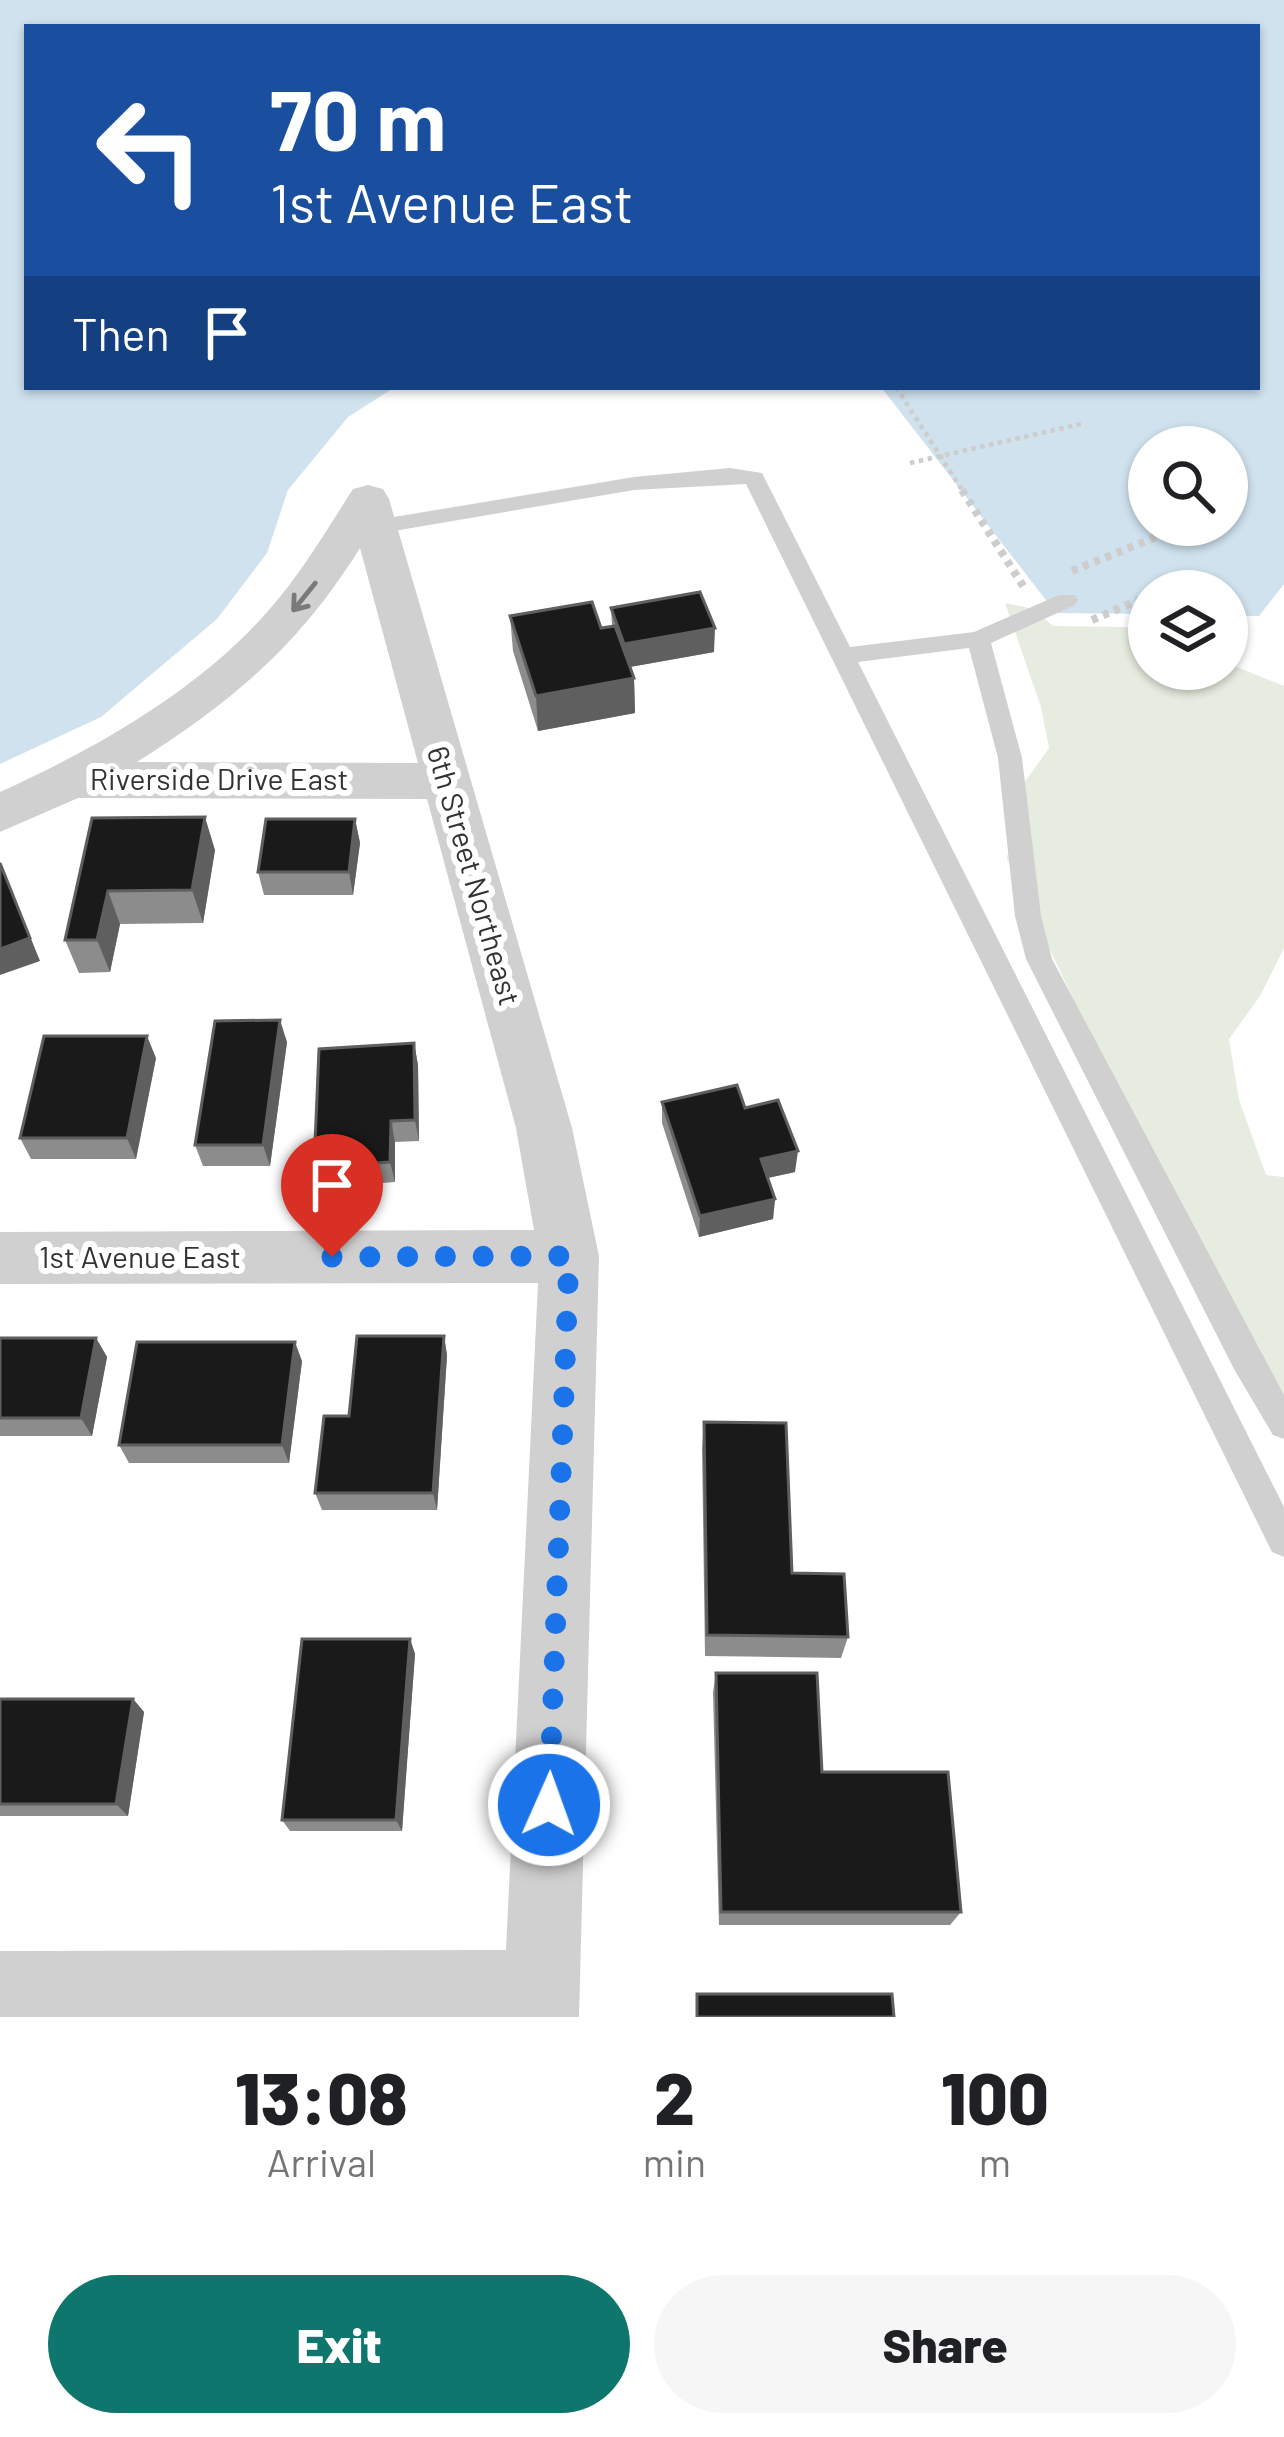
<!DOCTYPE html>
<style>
:root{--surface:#fff;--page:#f6f6f6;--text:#202124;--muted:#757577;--accent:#0f766e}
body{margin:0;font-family:Barlow,sans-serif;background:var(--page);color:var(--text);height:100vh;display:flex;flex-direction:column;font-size:45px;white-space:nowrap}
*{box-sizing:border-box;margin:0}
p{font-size:39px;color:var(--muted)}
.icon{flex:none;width:66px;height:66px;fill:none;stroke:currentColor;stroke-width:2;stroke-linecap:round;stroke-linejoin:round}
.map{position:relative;height:2017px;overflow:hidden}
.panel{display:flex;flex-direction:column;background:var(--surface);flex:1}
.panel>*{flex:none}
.banner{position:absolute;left:24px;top:24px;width:1236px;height:366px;border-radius:0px;box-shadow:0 3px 9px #0004;background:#1a4fa0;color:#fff;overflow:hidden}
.buttons{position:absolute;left:1128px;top:426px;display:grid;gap:24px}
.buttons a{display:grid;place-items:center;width:120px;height:120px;border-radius:50%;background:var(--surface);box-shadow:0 3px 9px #0004;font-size:60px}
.pin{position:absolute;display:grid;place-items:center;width:102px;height:102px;color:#fff;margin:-123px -51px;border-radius:50% 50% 50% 0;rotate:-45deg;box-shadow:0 0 12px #0007}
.pin .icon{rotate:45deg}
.me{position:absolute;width:132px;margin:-66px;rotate:2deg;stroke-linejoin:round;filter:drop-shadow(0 0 9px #0008)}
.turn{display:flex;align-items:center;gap:42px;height:252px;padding:0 48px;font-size:54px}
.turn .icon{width:156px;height:156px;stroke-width:2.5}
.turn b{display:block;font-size:84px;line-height:102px}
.then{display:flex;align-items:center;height:114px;padding:0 48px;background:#0003;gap:24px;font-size:45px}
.eta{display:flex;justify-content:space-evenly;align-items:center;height:204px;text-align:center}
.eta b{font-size:72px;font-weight:800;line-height:84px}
.cta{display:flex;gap:24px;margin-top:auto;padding:24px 48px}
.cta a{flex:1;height:138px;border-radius:72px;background:var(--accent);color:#fff;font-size:48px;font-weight:800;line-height:138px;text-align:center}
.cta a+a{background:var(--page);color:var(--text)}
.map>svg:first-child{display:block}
.green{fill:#e6ecdf}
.water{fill:#cfe2ee;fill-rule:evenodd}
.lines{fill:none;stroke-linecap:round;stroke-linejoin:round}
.path-far1{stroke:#cdcdcd;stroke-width:4.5;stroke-dasharray:4.5 4.5;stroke-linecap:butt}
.path{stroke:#cdcdcd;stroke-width:8;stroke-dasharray:6 6;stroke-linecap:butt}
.lane{fill:#d0d0d0;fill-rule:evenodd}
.street{fill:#d0d0d0;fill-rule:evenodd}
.wall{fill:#8c8c8c}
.shaded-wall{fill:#5f5f5f}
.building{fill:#1a1a1a;stroke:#5f5f5f;stroke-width:3}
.oneway{stroke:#7a7a7a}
.route{stroke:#1a73e8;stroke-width:21;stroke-dasharray:0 37.8}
.labels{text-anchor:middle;stroke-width:12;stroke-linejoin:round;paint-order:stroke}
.street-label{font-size:30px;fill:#333;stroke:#fff}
</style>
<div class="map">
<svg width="1284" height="2017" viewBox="0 0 1284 2017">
<rect width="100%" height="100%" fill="#fff"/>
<path class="green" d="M1005 603 1034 609 1053 626 1125 627 1149 633V669H1227V663L1284 686V948L1260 996 1229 1039 1239 1100 1266 1175 1284 1177V1400L1104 1064 1007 859 1017 793 1049 748 1041 707Z"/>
<path class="water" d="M0 0H1284V584L1259 616H1227V591H1149V614L1056 613 881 387H1257V27H27V387H395L348 417 288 490 267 553 217 619 101 717 0 764ZM1149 447H1227V525H1149Z"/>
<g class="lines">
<g class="path-far1">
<path d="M896 387 964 493"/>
<path d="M910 463 1081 424"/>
</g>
<g class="path">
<path d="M962 490 1025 589"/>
<path d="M1072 571 1161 535"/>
<path d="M1092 620 1143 598"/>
</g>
<path class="lane" d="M730 468 762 473 850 647 974 632 1059 595H1075L1078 600 1075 605 991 643 1022 758 1041 916 1052 959 1284 1395V1439L1273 1435 1234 1369 1026 959 1015 916 998 758 969 648 858 662 1284 1507V1557L1272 1552 746 484 634 490 376 534 365 527 376 520 634 477Z"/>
<path class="street" d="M368 485 383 489 389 499 572 1128 599 1256 579 2017H0V1951L506 1950 538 1283 0 1284V1232L534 1230 516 1128 427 799 78 798 0 832V792C95 749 199 690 268 611 301 574 326 531 353 489ZM360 548 418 763 137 762C233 701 299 646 360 548Z"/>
</g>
<g class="wall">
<path d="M611 608 714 652 630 667 634 678 635 713 538 731 513 651 510 616 601 628 612 626Z"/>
<path d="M92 818 215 850 203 923 120 924 110 972 79 973 65 940Z"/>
<path d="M355 819 360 843 353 895H264L258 872Z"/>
<path d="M287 1042 270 1166H203L195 1145Z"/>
<path d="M414 1043 418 1065 419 1141 395 1142V1182L320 1188 314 1167Z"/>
<path d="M156 1058 136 1159H31L20 1138Z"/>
<path d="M662 1102 745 1108 795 1172 767 1178 775 1199 773 1219 699 1237 662 1123Z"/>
<path d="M444 1336 447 1355 437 1510H322L315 1493 349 1416Z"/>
<path d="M0 1338H96L107 1357 92 1436H0Z"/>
<path d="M302 1361 289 1463H129L119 1445Z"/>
<path d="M704 1422 792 1573 848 1637 841 1658 705 1656 702 1448Z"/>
<path d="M410 1639 415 1654 402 1831H290L282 1820Z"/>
<path d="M716 1673 822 1772 961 1912 950 1925H719L713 1692Z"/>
<path d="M0 1699H133L144 1712 128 1816H0Z"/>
</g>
<g class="shaded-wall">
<path d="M715 628 714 652 624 668V644Z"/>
<path d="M634 678 635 713 538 731 536 696Z"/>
<path d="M205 817 215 850 203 923 192 890Z"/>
<path d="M355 819 360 843 353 895 349 872Z"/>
<path d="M0 862 40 961 0 975Z"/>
<path d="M108 891 120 924 110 972 97 940Z"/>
<path d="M280 1020 287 1042 270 1166 263 1145Z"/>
<path d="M147 1036 156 1058 136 1159 127 1138Z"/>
<path d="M414 1043 418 1065 419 1141 415 1120Z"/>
<path d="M391 1121 395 1142V1182L390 1162Z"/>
<path d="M798 1151 795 1172 759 1180 761 1159Z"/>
<path d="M775 1199 773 1219 699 1237 700 1216Z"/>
<path d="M444 1336 447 1355 437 1510 433 1493Z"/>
<path d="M96 1338 107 1357 92 1436 81 1418Z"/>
<path d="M295 1342 302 1361 289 1463 282 1445Z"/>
<path d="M410 1639 415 1654 402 1831 396 1820Z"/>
<path d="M133 1699 144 1712 128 1816 116 1804Z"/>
</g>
<g class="building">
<path d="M700 592 715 628 624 644 611 608Z"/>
<path d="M592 602 601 628 615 626 634 678 536 696 510 616Z"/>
<path d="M205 817 192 890 108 891 97 940H65L92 818Z"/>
<path d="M266 819H355L349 872H258Z"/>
<path d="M0 863 30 938 0 949Z"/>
<path d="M280 1020 263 1145H195L215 1021Z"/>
<path d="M44 1036H147L127 1138H20Z"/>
<path d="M414 1043 415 1120 391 1121 390 1162 314 1167 319 1049Z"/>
<path d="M737 1085 745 1108 778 1100 798 1151 761 1159 775 1199 700 1216 662 1102Z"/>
<path d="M357 1336H444L433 1493H315L324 1416H349Z"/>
<path d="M0 1338H96L81 1418H0Z"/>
<path d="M137 1342H295L282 1445H119Z"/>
<path d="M704 1422 786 1423 792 1573 844 1574 848 1637 707 1635Z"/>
<path d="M302 1639H410L396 1820H282Z"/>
<path d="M716 1673H817L822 1772H948L961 1912H721Z"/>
<path d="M0 1699H133L116 1804H0Z"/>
<path d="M697 1994H892L894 2017H697Z"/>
</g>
<defs><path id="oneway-shaft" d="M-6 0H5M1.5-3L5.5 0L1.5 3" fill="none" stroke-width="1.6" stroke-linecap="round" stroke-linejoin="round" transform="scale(3)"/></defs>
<use class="oneway" href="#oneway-shaft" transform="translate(304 597) rotate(129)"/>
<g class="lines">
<path class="route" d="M332 1257 569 1256 549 1805"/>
</g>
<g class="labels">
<g class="street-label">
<text x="219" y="790">Riverside Drive East</text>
<text transform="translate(473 876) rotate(74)" y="10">6th Street Northeast</text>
<text x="140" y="1268">1st Avenue East</text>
</g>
</g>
</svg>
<div class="buttons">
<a><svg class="icon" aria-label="search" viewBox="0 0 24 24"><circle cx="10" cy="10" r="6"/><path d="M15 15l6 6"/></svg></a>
<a><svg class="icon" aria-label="layers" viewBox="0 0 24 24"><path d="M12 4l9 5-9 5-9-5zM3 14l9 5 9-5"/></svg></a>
</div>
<div class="pin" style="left:332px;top:1257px;background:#d93025"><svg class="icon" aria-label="arrive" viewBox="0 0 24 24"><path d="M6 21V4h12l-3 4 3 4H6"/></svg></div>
<svg class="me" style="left:549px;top:1805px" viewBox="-20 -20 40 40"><circle r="17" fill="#1a73e8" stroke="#fff" stroke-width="3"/><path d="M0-11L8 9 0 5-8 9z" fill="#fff"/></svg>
<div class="banner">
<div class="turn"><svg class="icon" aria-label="left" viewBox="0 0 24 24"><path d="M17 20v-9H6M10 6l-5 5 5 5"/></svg><div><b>70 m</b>1st Avenue East</div></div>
<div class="then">Then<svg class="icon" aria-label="arrive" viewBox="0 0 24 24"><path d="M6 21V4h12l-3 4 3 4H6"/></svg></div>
</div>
</div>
<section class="panel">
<div class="eta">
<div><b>13:08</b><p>Arrival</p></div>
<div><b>2</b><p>min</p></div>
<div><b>100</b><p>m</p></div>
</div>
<div class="cta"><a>Exit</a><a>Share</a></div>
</section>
